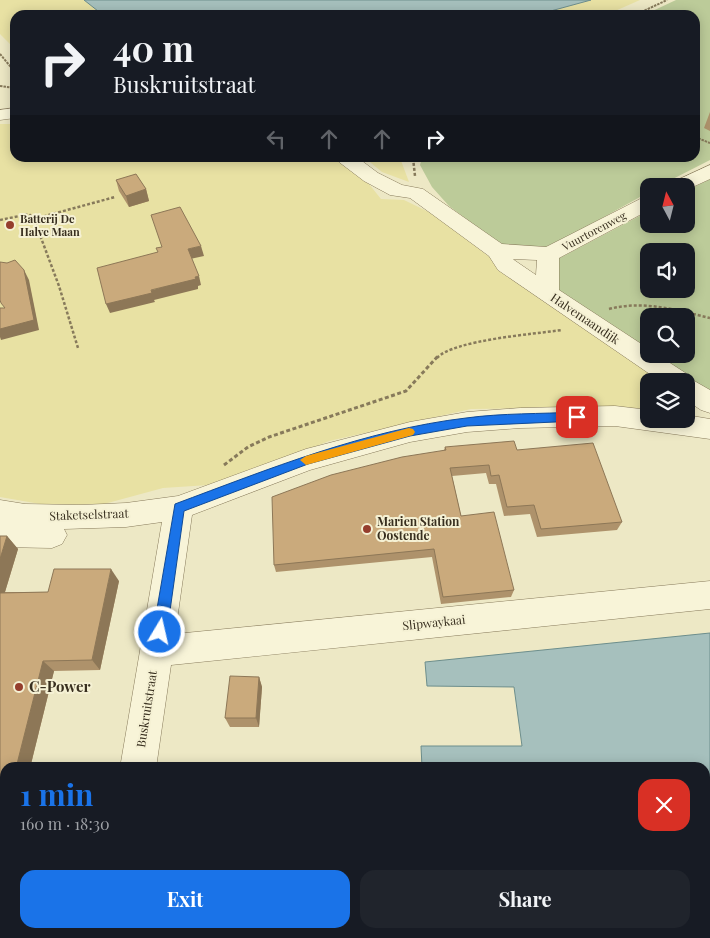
<!DOCTYPE html>
<meta charset="utf-8">
<style>
:root{--surface:#171b24;--page:#20242c;--text:#f1f3f6;--muted:#9ea1a6;--accent:#1a73e8}
body{margin:0;font-family:"Playfair Display",serif;background:var(--page);color:var(--text);height:100vh;display:flex;flex-direction:column;font-size:19px;white-space:nowrap}
*{box-sizing:border-box;margin:0}
p{font-size:16px;color:var(--muted)}
.icon{flex:none;width:28px;height:28px;fill:none;stroke:currentColor;stroke-width:2;stroke-linecap:round;stroke-linejoin:round}
.map{position:relative;flex:1;overflow:hidden}
.sheet{position:absolute;left:0px;top:762px;width:710px;height:176px;display:flex;flex-direction:column;background:var(--surface);border-radius:15px 15px 0 0;box-shadow:0 2px 12px #0003}
.sheet>*{flex:none}
.hud{position:absolute;left:10px;top:10px;width:690px;height:152px;border-radius:15px;box-shadow:0 2px 12px #0003;background:#171b24;color:var(--text);overflow:hidden}
.needle{width:32px;rotate:353deg}
.controls{position:absolute;left:640px;top:178px;display:grid;gap:10px}
.controls a{display:grid;place-items:center;width:55px;height:55px;border-radius:10px;background:var(--surface);box-shadow:0 2px 12px #0003;font-size:25px}
.pin{position:absolute;display:grid;place-items:center;width:42px;height:42px;color:#fff;margin:-21px;border-radius:10px;box-shadow:0 2px 8px #0006}
.me{position:absolute;width:55px;margin:-28px;rotate:9deg;stroke-linejoin:round;filter:drop-shadow(0 0 4px #0008)}
.turn{display:flex;align-items:center;gap:18px;height:105px;padding:0 20px;font-size:22px}
.turn .icon{width:65px;height:65px;stroke-width:2.5}
.turn b{display:block;font-size:35px;line-height:42px}
.lanes{display:flex;align-items:center;height:48px;padding:0 20px;background:#0003;justify-content:center;gap:25px;direction:ltr}
.lanes .off{opacity:.35}
.round{display:grid;place-items:center;flex:none;width:52px;height:52px;border-radius:15px;background:var(--page)}
.head{display:flex;align-items:center;justify-content:space-between;height:85px;padding:0 20px}
h1{font-size:30px;font-weight:700;line-height:38px;color:var(--accent)}
.cta{display:flex;gap:10px;margin-top:auto;padding:10px 20px}
.cta a{flex:1;height:58px;border-radius:15px;background:var(--accent);color:#fff;font-size:20px;font-weight:700;line-height:58px;text-align:center}
.cta a+a{background:var(--page);color:var(--text)}
.map>svg:first-child{display:block}
.green{fill:#bccb99;fill-rule:evenodd}
.sand{fill:#e8e1a3}
.water{fill:#a6c0bd;stroke:#6d8e8c}
.lines{fill:none;stroke-linecap:round;stroke-linejoin:round}
.minor-casing{stroke:#877a5b;stroke-width:1}
.path-far2{stroke:#877a5b;stroke-width:2;stroke-dasharray:2.5 1;stroke-linecap:butt}
.path-far1{stroke:#877a5b;stroke-width:2.5;stroke-dasharray:3 2;stroke-linecap:butt}
.path{stroke:#877a5b;stroke-width:3;stroke-dasharray:4 2.5;stroke-linecap:butt}
.minor{fill:#f8f4d8;fill-rule:evenodd}
.wall{fill:#ae926b}
.shaded-wall{fill:#8d7757}
.building{fill:#caaa7c;stroke:#8d7757}
.route{fill:#1a73e8;stroke:#114b97}
.slow{fill:#f59e0b}
.poi-dot{fill:#953e2d;stroke:#f5f1d4;stroke-width:2}
.labels{text-anchor:middle;stroke-width:4;stroke-linejoin:round;paint-order:stroke}
.far-poi-label{font-size:11px;font-weight:bold;fill:#382f1f;stroke:#f5f1d4;text-anchor:start}
.far-street-label{font-size:11px;fill:#382f1f;stroke:#f5f1d4}
.street-label{font-size:12px;fill:#382f1f;stroke:#f5f1d4}
.poi-label{font-size:12px;font-weight:bold;fill:#382f1f;stroke:#f5f1d4;text-anchor:start}
.near-poi-label{font-size:15px;font-weight:bold;fill:#382f1f;stroke:#f5f1d4;text-anchor:start}
</style>
<div class="map">
<svg width="710" height="938" viewBox="0 0 710 938">
<rect width="100%" height="100%" fill="#ede8c5"/>
<g class="green">
<path d="M676 0H710V160L659 186H649V192L552 246 527 250 505 246 486 234 449 206 432 187 420 165 422 158H695V15H644Z"/>
<path d="M710 179V396L556 293V260L649 211V224H686V191ZM649 251H686V289H649ZM649 316H686V354H649Z"/>
</g>
<g class="sand">
<path d="M0 0H84L103 15H15V49L0 34Z"/>
<path d="M591 0H640L606 15H536Z"/>
<path d="M0 124H15V158H338L361 174 381 199 404 200 435 215 496 262 498 270 661 381H649V411L617 407 471 409 329 441 224 484 163 488 104 504 46 505 0 497Z"/>
<path d="M365 158H400L409 182 382 172Z"/>
</g>
<g class="water">
<path d="M84 0H591L536 15H103Z"/>
<path d="M710 633V938H682L645 934H705V768L422 767 421 746H522L514 687 427 686 425 662Z"/>
</g>
<g class="lines">
<defs>
<g id="minor">
<path d="M15 108V118L0 120V110Z"/>
<path d="M337 158H358L378 173 402 185 423 189 502 244 546 247 642 198 649 196V210L559 258V290L649 349V354H656L687 374 689 378 710 390V413L701 410 686 400V381H660L498 270 489 256 410 198 390 195 364 181 339 162ZM513 259 537 260 536 275 514 260Z"/>
<path d="M710 165V179L686 190V186H670L673 182Z"/>
<path d="M615 406 649 410V419H686V415L710 419V439L615 426 520 428 467 432 410 442 310 470 192 515 175 634 710 581V609L171 665 156 768H120L162 522 126 527 64 529 67 535 62 544 52 548 0 547V500L25 504 81 505 126 503 178 496 306 449 410 422 467 412 520 408Z"/>
<path d="M92 934H144L146 938H92Z"/>
</g>
</defs>
<use href="#minor" class="minor-casing"/>
<g class="path-far2">
<path d="M635 15 667 0"/>
<path d="M0 54 15 72"/>
<path d="M0 86 15 88"/>
<path d="M695 137 710 143"/>
</g>
<g class="path-far1">
<path d="M413 158 415 176"/>
<path d="M34 219 115 197"/>
<path d="M0 220 29 214 34 219 59 286 78 348"/>
<path d="M609 309C644 300 676 310 710 318"/>
<path d="M437 358C453 340 535 334 562 330"/>
</g>
<path class="path" d="M224 465 248 447 269 437 406 391 438 356"/>
<use href="#minor" class="minor"/>
</g>
<g class="wall">
<path d="M710 112V131L704 128Z"/>
<path d="M116 180 146 189 149 201 129 207 119 191Z"/>
<path d="M445 447 517 450 622 522 617 530 537 537 530 514 504 516 496 484H489L486 473 452 476 461 516 514 590 511 597 441 604 432 557 276 572 274 565 444 450Z"/>
<path d="M0 536H7L18 549 5 592H48L119 581 100 670 54 671 30 768H5V812H0Z"/>
<path d="M259 677 262 687 259 727H230L225 718Z"/>
</g>
<g class="shaded-wall">
<path d="M146 189 149 201 129 207 126 196Z"/>
<path d="M201 246 204 256 190 259 188 249Z"/>
<path d="M24 270 29 280 39 330 1 340 0 337V329Z"/>
<path d="M199 276 201 285 198 286V289L154 300 155 302 110 313 106 304Z"/>
<path d="M7 536 18 549 1 605 0 604V559Z"/>
<path d="M111 569 119 581 100 670 92 660Z"/>
<path d="M43 661 54 671 30 768H16Z"/>
<path d="M259 677 262 687 259 727 256 718Z"/>
<path d="M70 934H82L81 938H69Z"/>
</g>
<g class="building">
<path d="M136 174 146 189 126 196 116 180Z"/>
<path d="M180 207 201 246 188 249 199 276 195 277 196 279 151 290 152 293 106 304 97 268 158 252 156 248 162 247 151 215Z"/>
<path d="M15 260 24 270 34 320 0 329V308H5L1 303 0 300V262L7 263Z"/>
<path d="M514 441 517 450 593 443 622 522 541 529 534 505 507 507 499 475 491 476 489 465 450 468 461 516 494 512 514 590 443 597 434 549 274 565 272 497 331 475 402 457 446 450 445 447Z"/>
<path d="M0 536H7L0 559Z"/>
<path d="M54 569H111L92 660 43 661 16 768H5V806H0V593L48 592Z"/>
<path d="M230 676 259 677 256 718H225Z"/>
<path d="M5 895V930H0V915Z"/>
<path d="M15 934H70L69 938H13Z"/>
</g>
<path class="route" d="M577 412 582 417 577 421 467 426 410 436 308 464 184 511 167 632 165 636 160 638 155 636 153 632 175 504C269 469 365 430 466 418 503 413 540 414 577 412Z"/>
<path class="slow" d="M409 428 413 429 415 432 413 435 306 465 300 460 306 456Z"/>
<g class="poi-dot">
<circle cx="10" cy="225" r="5"/>
<circle cx="367" cy="529" r="5"/>
<circle cx="19" cy="687" r="5"/>
</g>
<g class="labels">
<g class="far-poi-label">
<text x="20" y="223">Batterij De<tspan x="20" dy="13">Halve Maan</tspan></text>
</g>
<g class="far-street-label">
<text transform="translate(594 231) rotate(-28)" y="4">Vuurtorenweg</text>
</g>
<g class="street-label">
<text transform="translate(585 319) rotate(34)" y="4">Halvemaandijk</text>
<text transform="translate(89 515) rotate(-2)" y="4">Staketselstraat</text>
<text transform="translate(434 623) rotate(-6)" y="4">Slipwaykaai</text>
<text transform="translate(147 709) rotate(-81)" y="4">Buskruitstraat</text>
</g>
<g class="poi-label">
<text x="377" y="526">Marien Station<tspan x="377" dy="14">Oostende</tspan></text>
</g>
<g class="near-poi-label">
<text x="29" y="692">C-Power</text>
</g>
</g>
</svg>
<div class="controls">
<a><svg class="needle" viewBox="-14 -14 28 28"><path d="M0-13l5 13h-10z" fill="#e53935"/><path d="M0 13l5-13h-10z" fill="#9ea1a6"/></svg></a>
<a><svg class="icon" aria-label="sound" viewBox="0 0 24 24"><path d="M4 9h4l5-4v14l-5-4H4zM17 9q2 3 0 6"/></svg></a>
<a><svg class="icon" aria-label="search" viewBox="0 0 24 24"><circle cx="10" cy="10" r="6"/><path d="M15 15l6 6"/></svg></a>
<a><svg class="icon" aria-label="layers" viewBox="0 0 24 24"><path d="M12 4l9 5-9 5-9-5zM3 14l9 5 9-5"/></svg></a>
</div>
<div class="pin" style="left:577px;top:417px;background:#d93025"><svg class="icon" aria-label="arrive" viewBox="0 0 24 24"><path d="M6 21V4h12l-3 4 3 4H6"/></svg></div>
<svg class="me" style="left:160px;top:632px" viewBox="-20 -20 40 40"><circle r="17" fill="#1a73e8" stroke="#fff" stroke-width="3"/><path d="M0-11L8 9 0 5-8 9z" fill="#fff"/></svg>
<div class="hud">
<div class="turn"><svg class="icon" aria-label="right" viewBox="0 0 24 24"><path d="M7 20v-9h11M14 6l5 5-5 5"/></svg><div><b>40 m</b>Buskruitstraat</div></div>
<div class="lanes"><svg class="icon off" aria-label="left" viewBox="0 0 24 24"><path d="M17 20v-9H6M10 6l-5 5 5 5"/></svg><svg class="icon off" aria-label="ahead" viewBox="0 0 24 24"><path d="M12 20V5M6 11l6-6 6 6"/></svg><svg class="icon off" aria-label="ahead" viewBox="0 0 24 24"><path d="M12 20V5M6 11l6-6 6 6"/></svg><svg class="icon" aria-label="right" viewBox="0 0 24 24"><path d="M7 20v-9h11M14 6l5 5-5 5"/></svg></div>
</div>
<section class="sheet">
<div class="head"><div><h1>1 min</h1><p>160 m · 18:30</p></div><a class="round" style="background:#d93025;color:#fff"><svg class="icon" aria-label="close" viewBox="0 0 24 24"><path d="M6 6l12 12M18 6L6 18"/></svg></a></div>
<div class="cta"><a>Exit</a><a>Share</a></div>
</section>
</div>
